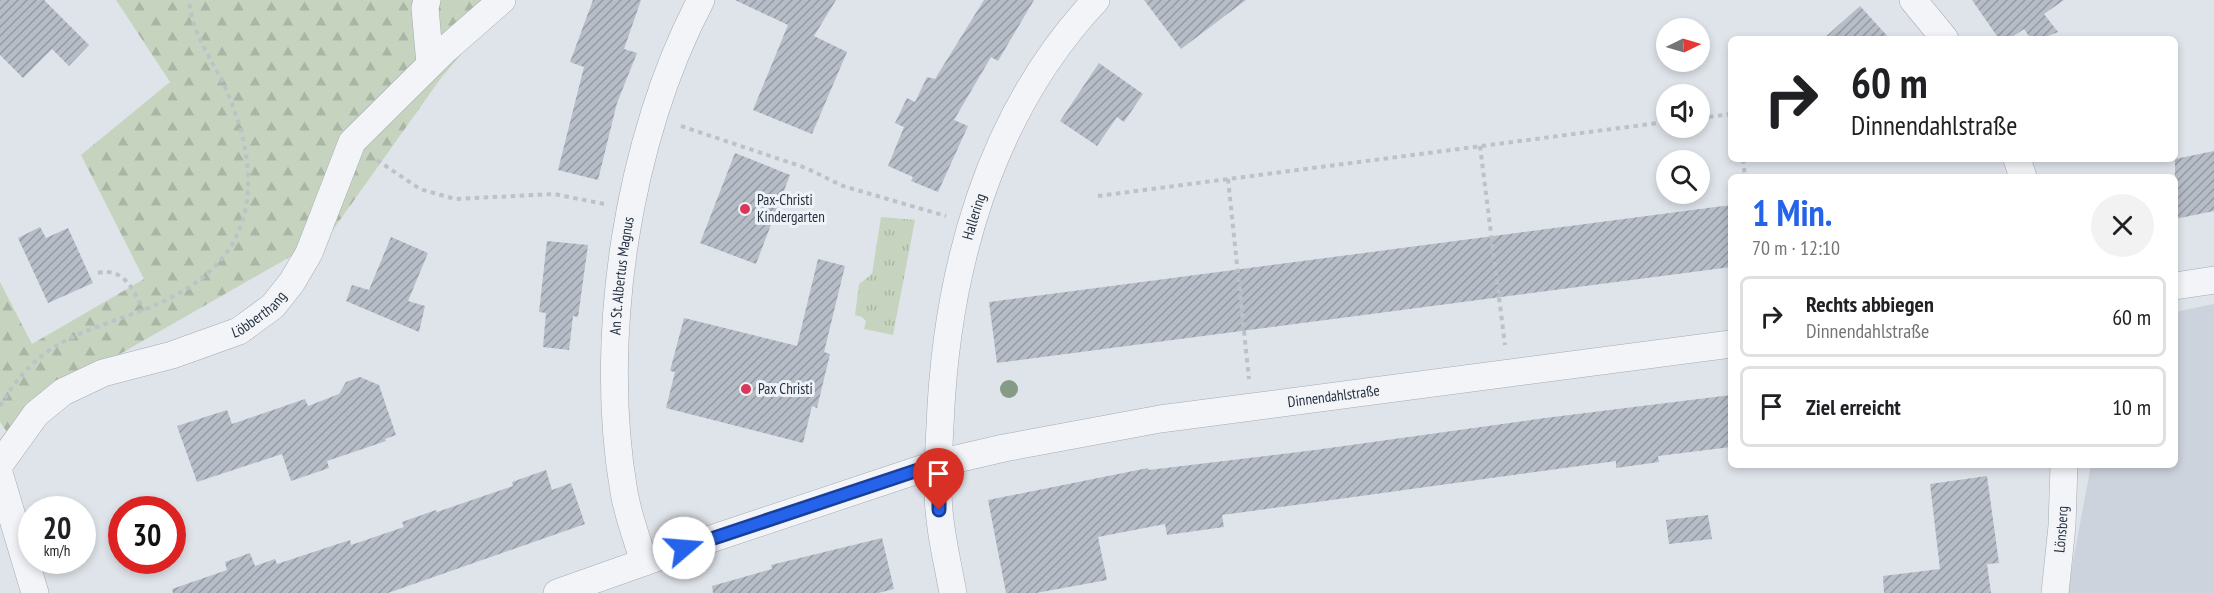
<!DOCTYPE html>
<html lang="de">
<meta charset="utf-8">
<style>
:root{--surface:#fff;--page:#f2f2f2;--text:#202124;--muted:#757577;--line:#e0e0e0;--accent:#2563eb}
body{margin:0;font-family:"PT Sans Narrow",sans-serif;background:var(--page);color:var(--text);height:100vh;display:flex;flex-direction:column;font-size:22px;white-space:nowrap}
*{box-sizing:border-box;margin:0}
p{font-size:20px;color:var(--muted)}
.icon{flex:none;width:33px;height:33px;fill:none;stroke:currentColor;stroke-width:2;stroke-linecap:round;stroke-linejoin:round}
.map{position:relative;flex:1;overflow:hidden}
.side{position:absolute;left:1728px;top:174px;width:450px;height:294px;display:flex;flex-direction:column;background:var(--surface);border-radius:9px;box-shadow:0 3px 9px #0003}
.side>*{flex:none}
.top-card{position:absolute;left:1728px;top:36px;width:450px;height:126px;border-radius:9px;box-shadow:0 3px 9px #0003;background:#fff;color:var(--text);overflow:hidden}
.needle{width:39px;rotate:85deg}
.fabs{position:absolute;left:1656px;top:18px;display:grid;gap:12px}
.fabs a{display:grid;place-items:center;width:54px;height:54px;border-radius:50%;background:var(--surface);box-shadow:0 3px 9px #0003;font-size:30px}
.speed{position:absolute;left:18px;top:496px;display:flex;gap:12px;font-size:30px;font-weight:700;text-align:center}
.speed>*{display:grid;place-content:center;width:78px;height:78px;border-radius:50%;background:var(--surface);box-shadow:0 3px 9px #0003;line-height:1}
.speed small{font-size:15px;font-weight:400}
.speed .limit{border:9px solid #d22;background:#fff;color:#111}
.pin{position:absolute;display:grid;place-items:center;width:51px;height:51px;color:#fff;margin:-62px -26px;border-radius:50% 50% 50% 0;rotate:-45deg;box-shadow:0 0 6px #0007}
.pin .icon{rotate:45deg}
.me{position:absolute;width:66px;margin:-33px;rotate:72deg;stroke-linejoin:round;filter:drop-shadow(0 0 4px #0008)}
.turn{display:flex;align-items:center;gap:21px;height:126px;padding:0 24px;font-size:27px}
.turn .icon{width:78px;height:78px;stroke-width:2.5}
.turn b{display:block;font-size:42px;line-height:51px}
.round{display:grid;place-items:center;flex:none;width:63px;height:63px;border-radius:32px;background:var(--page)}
.headline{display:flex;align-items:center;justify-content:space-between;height:102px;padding:0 24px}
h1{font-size:36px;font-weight:700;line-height:45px;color:var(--accent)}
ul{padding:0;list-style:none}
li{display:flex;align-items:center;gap:18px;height:81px;margin:0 12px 9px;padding:0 12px;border:3px solid var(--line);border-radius:9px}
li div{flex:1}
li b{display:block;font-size:22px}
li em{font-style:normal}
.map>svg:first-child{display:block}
.built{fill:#cdd3dc}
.forest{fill:url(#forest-firs)}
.park{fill:url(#park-tufts)}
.building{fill:url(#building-hatch)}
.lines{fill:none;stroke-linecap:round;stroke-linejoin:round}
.minor-casing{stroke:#a4abb4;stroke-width:28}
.path{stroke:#bdc2c8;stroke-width:4;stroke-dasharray:4.5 4.5;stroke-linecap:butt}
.minor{stroke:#f2f4f7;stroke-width:27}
.tree{fill:#869b85}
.route-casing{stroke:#184099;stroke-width:15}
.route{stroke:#2563eb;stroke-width:10}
.poi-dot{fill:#da385a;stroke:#eff3f7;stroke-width:2}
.labels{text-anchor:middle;stroke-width:6;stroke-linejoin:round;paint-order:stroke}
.poi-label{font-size:15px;fill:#263242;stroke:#eff3f7;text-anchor:start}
.street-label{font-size:15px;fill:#263242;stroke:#eff3f7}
</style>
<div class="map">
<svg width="2214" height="593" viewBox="0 0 2214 593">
<defs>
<pattern id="forest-firs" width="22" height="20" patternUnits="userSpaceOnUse" patternTransform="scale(1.5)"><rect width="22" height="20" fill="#c6d4bf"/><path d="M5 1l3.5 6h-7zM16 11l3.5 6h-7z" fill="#aab6a5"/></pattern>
<pattern id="park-tufts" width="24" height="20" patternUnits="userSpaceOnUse" patternTransform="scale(1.5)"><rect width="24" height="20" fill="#c6d4bf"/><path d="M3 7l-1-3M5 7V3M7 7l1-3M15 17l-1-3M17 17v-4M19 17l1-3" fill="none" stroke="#aab6a5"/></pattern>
<pattern id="building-hatch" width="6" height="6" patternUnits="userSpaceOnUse" patternTransform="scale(1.5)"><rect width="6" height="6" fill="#b6bdc7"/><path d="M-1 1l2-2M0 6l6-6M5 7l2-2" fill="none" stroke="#949aa3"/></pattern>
</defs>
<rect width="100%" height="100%" fill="#dfe4ea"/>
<path class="built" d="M2214 304V593H2067L2091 465H2175V312Z"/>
<path class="forest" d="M116 0H508L441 78 330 234 113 358 58 379 34 401 11 438 0 422V282L32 344 144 279 81 155 170 82Z"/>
<path class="park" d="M881 217 915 220 893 335 864 329 866 321 862 317 855 315 859 284 872 274Z"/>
<g class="building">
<path d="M0 0H44L89 45 69 66 52 49 23 78 0 55Z"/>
<path d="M593 0H641L624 49 637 53 617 103 598 180 558 170 584 67 570 62Z"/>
<path d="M735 0H836L814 36 847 52 812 134 753 110 788 25Z"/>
<path d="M984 0H1034L998 61 991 57 954 120 968 126 938 192 911 181 913 177 888 166 904 127 895 123 907 98 915 102 927 77 935 79Z"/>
<path d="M1144 0H1246L1181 49Z"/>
<path d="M1972 0H2064L2044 14 2058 32 2040 39H2031L2024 29 2009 39H1999Z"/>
<path d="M1860 6 1890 39H1823Z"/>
<path d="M1099 63 1143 94 1124 122 1117 117 1097 146 1060 121Z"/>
<path d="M2214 151V211L2175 219V159Z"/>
<path d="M735 153 790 175 756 264 700 243Z"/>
<path d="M1731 205V267L997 363 989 302Z"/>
<path d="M40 227 46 238 68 228 93 283 48 303 18 238Z"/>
<path d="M391 237 428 253 408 301 425 306 419 332 346 301 352 285 369 290Z"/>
<path d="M547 241 588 245 578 317 573 316 569 350 543 347 546 313 539 312Z"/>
<path d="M818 259 845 266 824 352 830 354 817 408 812 406 803 443 666 408 675 372 670 371 684 318 797 346Z"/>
<path d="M360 377 379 385 396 435 385 439 386 441 327 461 329 468 291 481 282 454 197 482 177 426 227 410 232 424 305 399 308 406 339 394 346 382Z"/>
<path d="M1731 395V447L1658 456 1659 462 1616 468V461L1222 515 1224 527 1167 535 1165 524 1098 537 1107 580 1036 593H1006L988 500 1148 468 1149 470 1315 450 1545 418Z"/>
<path d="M546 470 552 490 571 483 585 524 388 593H173L172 589 227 570 225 562 250 553 255 566 275 559 277 564 350 540 351 545 404 527 402 522 436 510 437 512 513 486 512 482Z"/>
<path d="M1987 476 1999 563 1987 564 1991 593H1884L1883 576 1940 569 1930 484Z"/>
<path d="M1708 515 1712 539 1669 544 1666 520Z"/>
<path d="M882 538 894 589 878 593H713L712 586 772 569 771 565Z"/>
</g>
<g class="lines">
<defs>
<g id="minor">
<path d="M427 0 425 8 430 64"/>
<path d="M1913 0 1945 39"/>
<path d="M2017 159 2023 177"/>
<path d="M2175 286 2214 280"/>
<path id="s1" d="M0 464 36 414 63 392 103 373 172 355 239 331 273 306 292 282 309 253 352 142 446 49 502 0"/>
<path d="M0 476 35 593"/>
<path id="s2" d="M644 562C637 539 628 516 624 492 597 338 628 138 701 0"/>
<path id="s3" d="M557 593 684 548 939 463 1004 448 1160 419 1731 344"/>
<path id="s4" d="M953 593C947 560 939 528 938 494 937 472 939 449 940 426 946 272 988 115 1096 0"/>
<path id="s5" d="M2055 593 2062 526 2064 465"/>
</g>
</defs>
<use href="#minor" class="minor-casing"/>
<g class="path">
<path d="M1700 118 1731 114"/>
<path d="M681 126 806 168 843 186 946 216"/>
<path d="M1480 146 1505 345"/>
<path d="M1743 159 1745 177"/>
<path d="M377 160 420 189 455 199 554 194 604 204"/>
<path d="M1228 179 1249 379"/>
<path d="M1098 196 1666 122"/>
<path d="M98 273C124 267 134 290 143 310"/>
<path d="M0 406C13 384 29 364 51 349 79 331 112 322 143 310 206 286 251 247 248 175 247 142 235 108 221 79 207 52 192 31 189 0"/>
</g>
<use href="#minor" class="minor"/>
</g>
<circle class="tree" cx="1009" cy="389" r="9"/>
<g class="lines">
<defs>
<path id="route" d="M684 548 939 463V510"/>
</defs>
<use href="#route" class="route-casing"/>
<use href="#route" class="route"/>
</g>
<g class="poi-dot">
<circle cx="745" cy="209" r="6"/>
<circle cx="746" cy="389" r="6"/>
</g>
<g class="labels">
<g class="poi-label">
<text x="757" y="205">Pax-Christi<tspan x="757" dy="17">Kindergarten</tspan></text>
<text x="758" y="394">Pax Christi</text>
</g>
<g class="street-label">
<text dy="5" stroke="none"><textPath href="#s4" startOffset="381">Hallering</textPath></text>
<text dy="5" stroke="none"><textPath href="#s2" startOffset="290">An St. Albertus Magnus</textPath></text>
<text dy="5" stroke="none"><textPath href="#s1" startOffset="309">Löbberthang</textPath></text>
<text dy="5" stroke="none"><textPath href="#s3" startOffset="804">Dinnendahlstraße</textPath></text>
<text dy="5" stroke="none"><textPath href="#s5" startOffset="64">Lönsberg</textPath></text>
</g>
</g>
</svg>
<div class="fabs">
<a><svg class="needle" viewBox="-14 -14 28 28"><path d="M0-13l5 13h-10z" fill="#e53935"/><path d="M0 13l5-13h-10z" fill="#757577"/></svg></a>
<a><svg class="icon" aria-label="sound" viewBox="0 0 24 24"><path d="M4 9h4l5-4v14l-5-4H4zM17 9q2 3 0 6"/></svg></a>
<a><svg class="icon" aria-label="search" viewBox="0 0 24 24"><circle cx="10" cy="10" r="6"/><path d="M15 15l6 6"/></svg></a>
</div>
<div class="speed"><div>20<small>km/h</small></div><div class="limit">30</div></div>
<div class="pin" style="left:939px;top:510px;background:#d93025"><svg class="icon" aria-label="arrive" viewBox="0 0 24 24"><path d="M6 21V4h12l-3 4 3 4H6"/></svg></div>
<svg class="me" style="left:684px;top:548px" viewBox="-20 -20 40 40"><circle r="19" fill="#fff"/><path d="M0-13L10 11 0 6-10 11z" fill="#2563eb"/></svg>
<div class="top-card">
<div class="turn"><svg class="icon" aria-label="right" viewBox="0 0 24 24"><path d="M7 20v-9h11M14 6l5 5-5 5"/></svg><div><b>60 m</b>Dinnendahlstraße</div></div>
</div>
<section class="side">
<div class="headline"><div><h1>1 Min.</h1><p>70 m · 12:10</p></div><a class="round"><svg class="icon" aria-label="close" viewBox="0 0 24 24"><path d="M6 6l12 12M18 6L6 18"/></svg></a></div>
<ul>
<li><svg class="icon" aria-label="right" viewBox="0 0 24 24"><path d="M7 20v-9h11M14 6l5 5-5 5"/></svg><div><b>Rechts abbiegen</b><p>Dinnendahlstraße</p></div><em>60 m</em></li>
<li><svg class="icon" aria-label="arrive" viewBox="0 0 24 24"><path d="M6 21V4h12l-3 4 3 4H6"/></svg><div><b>Ziel erreicht</b></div><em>10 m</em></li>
</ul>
</section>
</div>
